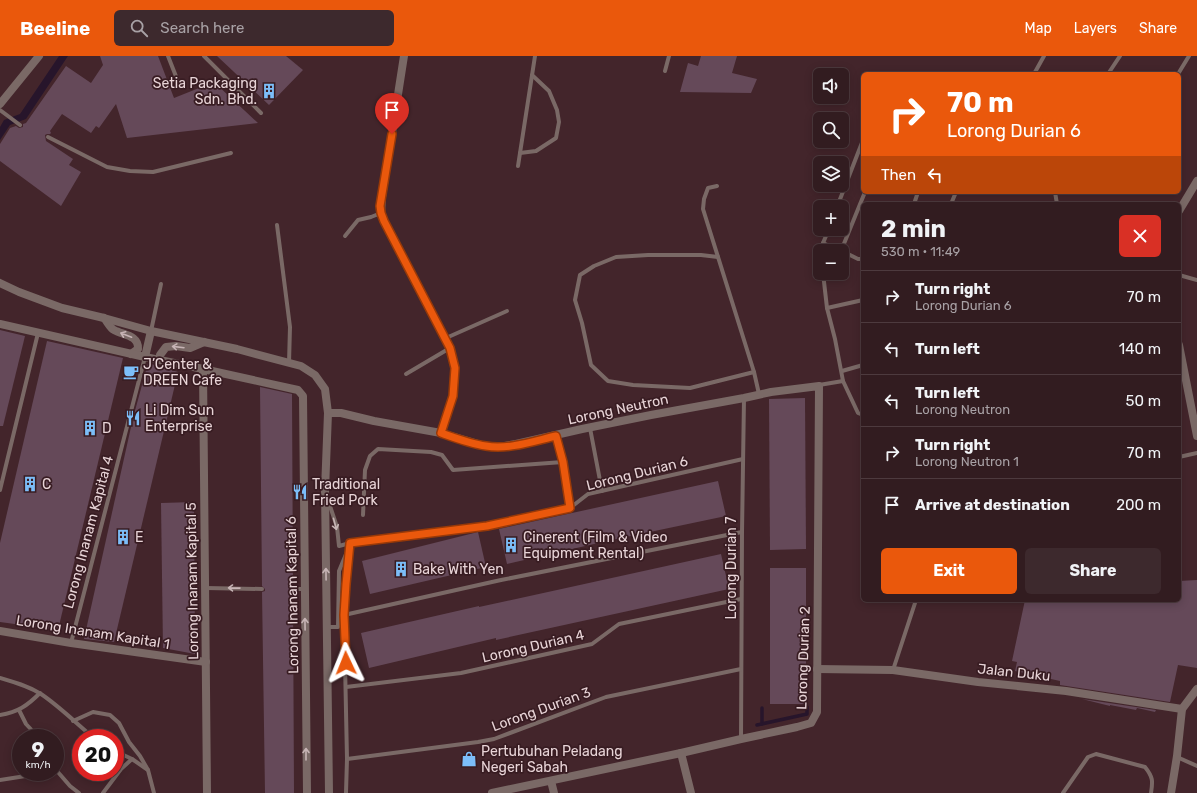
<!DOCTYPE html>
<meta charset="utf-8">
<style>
:root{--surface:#321c20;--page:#3d292d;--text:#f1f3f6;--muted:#a8a1a5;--line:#4d3a3e;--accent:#ea580c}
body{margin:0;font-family:Rubik,sans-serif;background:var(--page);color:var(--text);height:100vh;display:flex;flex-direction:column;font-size:15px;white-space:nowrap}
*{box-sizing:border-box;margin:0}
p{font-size:13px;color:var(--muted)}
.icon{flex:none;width:22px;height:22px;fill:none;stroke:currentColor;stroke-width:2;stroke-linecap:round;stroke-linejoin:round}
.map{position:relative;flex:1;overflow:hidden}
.sheet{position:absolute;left:861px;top:146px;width:320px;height:400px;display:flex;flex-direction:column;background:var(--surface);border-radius:6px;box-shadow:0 2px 10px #0003,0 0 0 1px var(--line)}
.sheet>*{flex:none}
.top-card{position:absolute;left:861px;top:16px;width:320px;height:122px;border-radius:6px;box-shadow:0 2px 10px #0003,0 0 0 1px var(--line);background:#ea580c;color:#fff;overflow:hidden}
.buttons{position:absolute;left:813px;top:12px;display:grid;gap:8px}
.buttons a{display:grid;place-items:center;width:36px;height:36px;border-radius:6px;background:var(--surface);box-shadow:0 2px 10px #0003,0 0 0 1px var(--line);font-size:20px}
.speed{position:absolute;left:12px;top:673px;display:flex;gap:8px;font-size:20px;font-weight:700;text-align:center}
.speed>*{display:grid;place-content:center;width:52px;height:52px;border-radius:50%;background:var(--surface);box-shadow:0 2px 10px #0003,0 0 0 1px var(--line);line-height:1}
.speed small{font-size:10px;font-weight:400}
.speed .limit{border:6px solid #d22;background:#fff;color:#111}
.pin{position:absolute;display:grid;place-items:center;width:34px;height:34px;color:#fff;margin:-41px -17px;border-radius:50% 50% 50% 0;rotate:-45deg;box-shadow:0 0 4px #0007}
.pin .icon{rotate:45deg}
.me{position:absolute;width:44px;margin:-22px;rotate:358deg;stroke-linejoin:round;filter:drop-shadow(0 0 3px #0008)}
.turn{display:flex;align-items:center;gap:14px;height:84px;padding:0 20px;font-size:18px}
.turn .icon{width:52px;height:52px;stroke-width:2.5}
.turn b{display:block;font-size:28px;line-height:34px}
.then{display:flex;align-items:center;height:38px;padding:0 20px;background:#0003;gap:8px;font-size:15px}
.round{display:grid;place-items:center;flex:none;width:42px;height:42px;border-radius:6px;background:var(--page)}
.headline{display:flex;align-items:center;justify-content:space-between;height:68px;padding:0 20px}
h1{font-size:24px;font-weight:700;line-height:30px}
.cta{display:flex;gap:8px;margin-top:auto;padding:8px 20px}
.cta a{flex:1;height:46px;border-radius:6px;background:var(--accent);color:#fff;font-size:16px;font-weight:700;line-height:46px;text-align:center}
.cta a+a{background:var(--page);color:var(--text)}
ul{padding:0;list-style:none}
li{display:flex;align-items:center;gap:12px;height:52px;padding:0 20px;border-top:1px solid var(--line)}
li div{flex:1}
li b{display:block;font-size:15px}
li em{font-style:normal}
header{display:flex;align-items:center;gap:24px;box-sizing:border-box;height:56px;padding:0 20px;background:var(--accent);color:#fff}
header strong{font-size:19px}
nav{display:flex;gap:22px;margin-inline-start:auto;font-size:14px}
.search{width:280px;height:36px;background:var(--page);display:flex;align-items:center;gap:10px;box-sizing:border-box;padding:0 14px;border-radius:6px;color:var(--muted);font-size:15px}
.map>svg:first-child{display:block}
.water{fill:#27152b}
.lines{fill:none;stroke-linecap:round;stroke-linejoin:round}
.stream{stroke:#27152b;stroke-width:3.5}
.building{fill:#654959}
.service{stroke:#7a6966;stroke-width:4}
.minor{stroke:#7a6966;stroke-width:8}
.tertiary{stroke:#7a6966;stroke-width:8}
.oneway{stroke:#c7b4b5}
.route-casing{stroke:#983908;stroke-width:10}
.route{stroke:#ea580c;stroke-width:7}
.labels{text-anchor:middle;stroke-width:3.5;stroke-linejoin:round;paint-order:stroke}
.poi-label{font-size:14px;fill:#e8d4d7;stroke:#381c22;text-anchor:start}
.street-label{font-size:14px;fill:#e8d4d7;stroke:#381c22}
</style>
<header>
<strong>Beeline</strong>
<div class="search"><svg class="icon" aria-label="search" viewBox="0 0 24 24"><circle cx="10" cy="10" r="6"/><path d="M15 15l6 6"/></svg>Search here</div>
<nav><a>Map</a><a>Layers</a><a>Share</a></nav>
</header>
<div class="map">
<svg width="1197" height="737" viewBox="0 0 1197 737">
<rect width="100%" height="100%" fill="#43252b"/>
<path class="water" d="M59 0H68L26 63 10 69 0 84V71L4 64 20 58Z"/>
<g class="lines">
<g class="stream">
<path d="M762 668V652"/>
<path d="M757 669 807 658V651"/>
</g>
</g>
<g class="building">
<path d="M100 0H158L174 42 214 26 258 67 127 82 116 48 99 72 96 70 91 77 62 58 50 75 51 77 50 78H47L45 79 46 85 73 103 69 109 81 116 61 150 0 105V88L10 72 16 70 19 72 23 71V68L26 67 66 10 91 27 103 9Z"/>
<path d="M217 0H286L303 14 269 49Z"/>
<path d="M701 0H737L732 17 757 23 751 37 680 36 688 7 698 10Z"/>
<path d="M0 274 25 280 3 370H0Z"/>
<path d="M47 285 123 302 58 574 0 566V487Z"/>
<path d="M148 307 178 316 114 586 84 583 133 362Z"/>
<path d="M260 331 292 338 293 530 290 531V533L293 536 294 737H265L262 536 265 535V533L262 530Z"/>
<path d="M805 342 806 493 770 494 769 343Z"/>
<path d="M718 425 726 460 607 485 507 508 499 473Z"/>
<path d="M194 446 195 598 163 592 161 447Z"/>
<path d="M478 476 486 511 370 538 362 505Z"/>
<path d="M721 498 729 533 496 584V582L369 612 361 577 479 550V551Z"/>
<rect x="770" y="512" width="36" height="136"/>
<path d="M1197 524V612L1178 609 1170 646 1060 629V625L1015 615 1017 606 1012 605 1025 544H1179V525Z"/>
<path d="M1082 643 1156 654 1155 656 1137 652 1136 654 1110 649V650Z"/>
</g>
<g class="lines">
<g class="service">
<path d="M168 0 179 28"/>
<path d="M204 0 261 57"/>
<path d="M665 15 669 0"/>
<path d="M1034 18 1044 0"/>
<path d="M1108 18 1120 0"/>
<path d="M1178 18 1189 0"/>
<path d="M0 54 20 69"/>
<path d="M48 81 107 111 130 115 153 116 231 97"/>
<path d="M520 97 536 95 556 82 559 66 557 54 549 35 532 19"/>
<path d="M518 110 535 0"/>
<path d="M717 130 708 132 704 143 703 153 754 316 759 338"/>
<path d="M1055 136 1057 148"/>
<path d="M914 148 918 136"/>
<path d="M951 148 956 136"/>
<path d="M837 151 863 84"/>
<path d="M277 169 290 271 289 307"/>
<path d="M345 180 358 164 371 161 381 157"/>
<path d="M823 187 841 195"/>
<path d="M823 195V187L829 173"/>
<path d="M841 195 865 136"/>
<path d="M842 195 858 203H863"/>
<path d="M718 201 701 199H648L616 201 594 210 580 219 575 244 582 267 591 309 608 325 633 329 690 332 754 316"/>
<path d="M823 217 827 252 835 283 843 325 858 357 863 359"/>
<path d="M1179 219 1197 224"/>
<path d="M827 252 863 244"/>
<path d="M151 275 161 228"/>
<path d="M446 282 507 255"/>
<path d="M842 315 863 309"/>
<path d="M406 318 450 292"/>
<path d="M819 329 843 325"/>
<path d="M590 372 602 435"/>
<path d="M556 380 563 406 570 452"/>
<path d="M1179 401 1197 397"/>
<path d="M0 434 38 277"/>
<path d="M328 444 337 471 339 490 350 487 487 470 570 452 588 438 743 403"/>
<path d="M363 459 365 414 370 400 378 393 431 396 442 399 453 414 563 406"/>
<path d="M206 532 262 533"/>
<path d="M293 533H304"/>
<path d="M344 559 501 524 742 476"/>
<path d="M326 571H338L339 515 349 491"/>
<path d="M71 587 145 301"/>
<path d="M893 614 916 544"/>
<path d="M0 622C14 626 28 630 41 638 59 650 77 668 94 682"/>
<path d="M346 631 461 617 592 588 619 568 741 543"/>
<path d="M19 654 26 668 39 682"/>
<path d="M0 659C18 656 27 650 40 637"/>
<path d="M73 665 93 656 110 659 119 667 129 686 140 700 148 714"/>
<path d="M741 683 742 476 744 342"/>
<path d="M115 695 132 703 148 714 154 737"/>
<path d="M1177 701 1197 710"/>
<path d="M347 703 478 686 494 683 606 641 741 613"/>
<path d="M55 705 57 715 70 730 79 737"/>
<path d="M0 724 51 716"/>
<path d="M103 737 121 713 132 703"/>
<path d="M346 737 347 703 344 559 346 528 350 487"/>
<path d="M1063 737 1088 701 1096 698 1145 711C1153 721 1153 725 1151 737"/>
</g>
<g class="minor">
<path d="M404 0 382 141 381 157 384 165 450 292 455 312 453 340 441 377"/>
<path d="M1179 155 1197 125"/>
<path d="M0 227 19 236 62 252 104 262 151 275 237 293 301 310 315 319 325 333 328 357 325 434 329 737"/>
<path d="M104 262C107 265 110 272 114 274 123 279 139 279 138 293L131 298"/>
<path d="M0 268 145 301 203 313 298 334 303 340 307 737"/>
<path d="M1179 289 1197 380"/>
<path d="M145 301 151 275"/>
<path d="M159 304 160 299 166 291 176 290 190 292 204 286"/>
<path d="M203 313 207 737"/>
<path d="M328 357H341L374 365 441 377 485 390 499 391 516 388 582 373 651 359 744 342 771 336 819 330 817 656 811 667 797 671 741 683 681 697 492 737"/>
<path d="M0 575 71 587 206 606"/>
<path d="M817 613 893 614 978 626 1066 635 1182 653 1197 633"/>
<path d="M681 697 691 737"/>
<path d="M551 725 554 737"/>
<path d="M1171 737 1177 700 1182 653"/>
</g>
<path class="tertiary" d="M0 48 39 0"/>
</g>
<defs><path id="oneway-shaft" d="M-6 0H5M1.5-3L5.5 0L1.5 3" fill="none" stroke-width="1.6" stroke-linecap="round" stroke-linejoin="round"/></defs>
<g class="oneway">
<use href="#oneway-shaft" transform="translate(126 279) rotate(-159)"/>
<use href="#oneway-shaft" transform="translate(178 291) rotate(-173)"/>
<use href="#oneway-shaft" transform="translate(335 468) rotate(75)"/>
<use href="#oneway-shaft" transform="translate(326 518) rotate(-91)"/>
<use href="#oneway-shaft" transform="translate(234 532) rotate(-179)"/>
<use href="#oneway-shaft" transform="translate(305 568) rotate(-91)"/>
<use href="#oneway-shaft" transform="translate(306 698) rotate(-90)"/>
</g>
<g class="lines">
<defs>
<path id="route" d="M346 607 344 559 346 528 350 487 487 470 570 452 563 406 556 380C534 385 508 394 486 390 471 388 455 382 441 377L453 340 455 312 450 292 384 165 381 157 380 150 392 78"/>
</defs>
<use href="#route" class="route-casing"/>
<use href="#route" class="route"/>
</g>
<defs>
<symbol id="building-bare" viewBox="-9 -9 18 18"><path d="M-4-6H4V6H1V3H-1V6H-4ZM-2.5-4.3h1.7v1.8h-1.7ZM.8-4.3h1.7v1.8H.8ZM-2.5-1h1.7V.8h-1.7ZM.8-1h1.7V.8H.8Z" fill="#7cbef9" stroke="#381c22" stroke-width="2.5" paint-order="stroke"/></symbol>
<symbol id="cafe-bare" viewBox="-9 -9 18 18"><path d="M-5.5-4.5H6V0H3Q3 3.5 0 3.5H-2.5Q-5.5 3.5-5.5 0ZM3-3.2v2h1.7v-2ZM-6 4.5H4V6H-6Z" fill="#7cbef9" stroke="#381c22" stroke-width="2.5" paint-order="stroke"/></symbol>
<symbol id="restaurant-bare" viewBox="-9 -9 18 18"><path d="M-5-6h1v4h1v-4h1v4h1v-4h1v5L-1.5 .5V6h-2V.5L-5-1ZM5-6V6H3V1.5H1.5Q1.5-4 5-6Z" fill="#7cbef9" stroke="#381c22" stroke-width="2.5" paint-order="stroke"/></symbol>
<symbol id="shop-bare" viewBox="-9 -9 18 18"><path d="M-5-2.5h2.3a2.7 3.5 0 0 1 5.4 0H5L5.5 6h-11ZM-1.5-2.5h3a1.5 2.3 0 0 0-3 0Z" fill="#7cbef9" stroke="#381c22" stroke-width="2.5" paint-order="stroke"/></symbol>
</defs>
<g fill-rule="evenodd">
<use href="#building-bare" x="258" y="24" width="22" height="22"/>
<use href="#cafe-bare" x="120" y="305" width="22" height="22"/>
<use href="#restaurant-bare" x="122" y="351" width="22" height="22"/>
<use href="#building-bare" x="79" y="361" width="22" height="22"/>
<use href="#building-bare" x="19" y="417" width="22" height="22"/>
<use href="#restaurant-bare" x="289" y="425" width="22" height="22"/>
<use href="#building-bare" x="112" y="470" width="22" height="22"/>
<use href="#building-bare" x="500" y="478" width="22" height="22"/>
<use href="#building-bare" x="390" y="502" width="22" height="22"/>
<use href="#shop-bare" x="458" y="692" width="22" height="22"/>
</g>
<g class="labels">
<g class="poi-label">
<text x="257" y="32" text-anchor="end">Setia Packaging<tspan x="257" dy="16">Sdn. Bhd.</tspan></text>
<text x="143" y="313">J’Center &amp;<tspan x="143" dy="16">DREEN Cafe</tspan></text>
<text x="145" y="359">Li Dim Sun<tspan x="145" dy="16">Enterprise</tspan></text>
<text x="102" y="377">D</text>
<text x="42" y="433">C</text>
<text x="312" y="433">Traditional<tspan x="312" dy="16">Fried Pork</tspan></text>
<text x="135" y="486">E</text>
<text x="523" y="486">Cinerent (Film &amp; Video<tspan x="523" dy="16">Equipment Rental)</tspan></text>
<text x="413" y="518">Bake With Yen</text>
<text x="481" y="700">Pertubuhan Peladang<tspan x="481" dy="16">Negeri Sabah</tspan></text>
</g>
<g class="street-label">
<text transform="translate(618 353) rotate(-12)" y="5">Lorong Neutron</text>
<text transform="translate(637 417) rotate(-14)" y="5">Lorong Durian 6</text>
<text transform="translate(88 476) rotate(-75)" y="5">Lorong Inanam Kapital 4</text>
<text transform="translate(731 512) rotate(-90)" y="5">Lorong Durian 7</text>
<text transform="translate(192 525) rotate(-91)" y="5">Lorong Inanam Kapital 5</text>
<text transform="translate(292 539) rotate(-91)" y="5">Lorong Inanam Kapital 6</text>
<text transform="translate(93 576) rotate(9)" y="5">Lorong Inanam Kapital 1</text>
<text transform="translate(533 590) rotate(-13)" y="5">Lorong Durian 4</text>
<text transform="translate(803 602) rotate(-88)" y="5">Lorong Durian 2</text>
<text transform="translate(1014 616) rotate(6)" y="5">Jalan Duku</text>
<text transform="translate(541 653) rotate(-20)" y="5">Lorong Durian 3</text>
</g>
</g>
</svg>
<div class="buttons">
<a><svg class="icon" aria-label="sound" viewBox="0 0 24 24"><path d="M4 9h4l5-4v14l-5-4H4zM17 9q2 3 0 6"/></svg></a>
<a><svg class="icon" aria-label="search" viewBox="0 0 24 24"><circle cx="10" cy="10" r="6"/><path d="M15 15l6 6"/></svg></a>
<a><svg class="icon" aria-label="layers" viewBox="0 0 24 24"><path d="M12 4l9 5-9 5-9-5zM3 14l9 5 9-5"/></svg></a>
<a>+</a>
<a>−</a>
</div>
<div class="speed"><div>9<small>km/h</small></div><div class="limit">20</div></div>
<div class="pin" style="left:392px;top:78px;background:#d93025"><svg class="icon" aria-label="arrive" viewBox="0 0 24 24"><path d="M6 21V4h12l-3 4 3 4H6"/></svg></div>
<svg class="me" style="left:346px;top:607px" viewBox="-20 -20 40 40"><path d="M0-17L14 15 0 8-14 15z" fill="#ea580c" stroke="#fff" stroke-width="4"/></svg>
<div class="top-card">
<div class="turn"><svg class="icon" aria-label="right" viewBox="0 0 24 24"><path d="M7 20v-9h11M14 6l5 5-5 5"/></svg><div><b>70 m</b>Lorong Durian 6</div></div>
<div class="then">Then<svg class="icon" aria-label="left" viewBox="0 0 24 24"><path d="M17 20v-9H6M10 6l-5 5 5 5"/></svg></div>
</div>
<section class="sheet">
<div class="headline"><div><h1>2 min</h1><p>530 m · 11:49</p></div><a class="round" style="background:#d93025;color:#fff"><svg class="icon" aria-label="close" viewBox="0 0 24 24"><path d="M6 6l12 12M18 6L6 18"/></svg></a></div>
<ul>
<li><svg class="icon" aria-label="right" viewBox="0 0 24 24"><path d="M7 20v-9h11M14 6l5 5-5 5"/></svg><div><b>Turn right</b><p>Lorong Durian 6</p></div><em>70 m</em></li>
<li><svg class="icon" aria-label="left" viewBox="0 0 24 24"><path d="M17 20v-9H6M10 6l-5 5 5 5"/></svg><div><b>Turn left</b></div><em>140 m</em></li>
<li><svg class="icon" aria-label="left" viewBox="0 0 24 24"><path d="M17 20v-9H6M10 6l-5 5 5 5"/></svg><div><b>Turn left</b><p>Lorong Neutron</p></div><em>50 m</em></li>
<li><svg class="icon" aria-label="right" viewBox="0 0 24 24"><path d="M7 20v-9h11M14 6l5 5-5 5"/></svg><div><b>Turn right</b><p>Lorong Neutron 1</p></div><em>70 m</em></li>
<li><svg class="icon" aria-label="arrive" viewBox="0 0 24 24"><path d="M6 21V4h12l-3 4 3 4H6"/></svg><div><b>Arrive at destination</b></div><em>200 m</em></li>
</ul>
<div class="cta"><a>Exit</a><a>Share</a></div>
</section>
</div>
